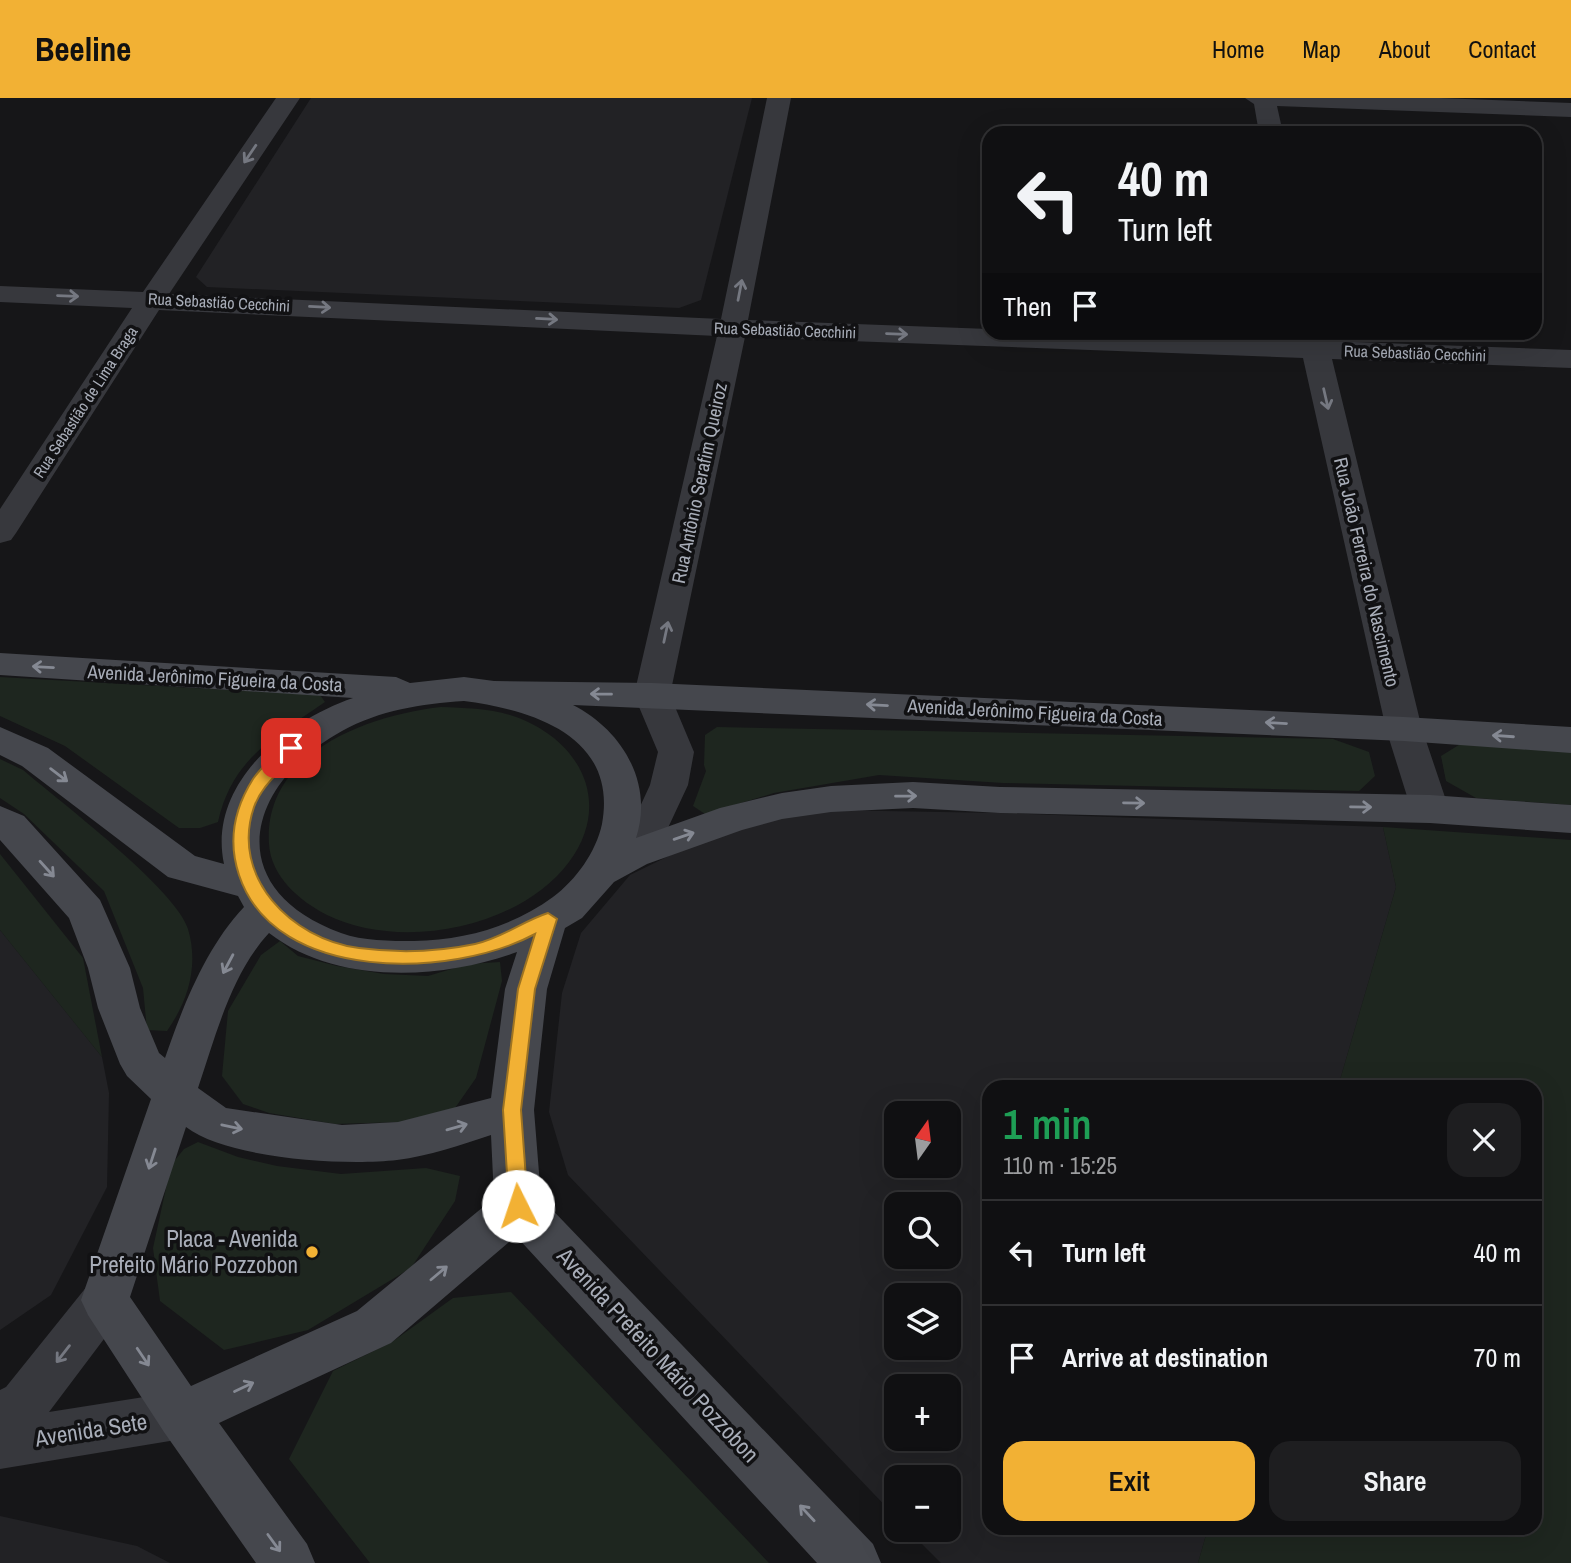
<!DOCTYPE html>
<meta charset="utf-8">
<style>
:root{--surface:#101012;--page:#1e1e20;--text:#f1f3f6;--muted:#9c9d9f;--line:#303032;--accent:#f2b134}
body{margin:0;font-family:"Archivo Narrow",sans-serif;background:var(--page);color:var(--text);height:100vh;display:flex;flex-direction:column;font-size:26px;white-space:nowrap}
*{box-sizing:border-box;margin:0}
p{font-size:23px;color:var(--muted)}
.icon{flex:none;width:38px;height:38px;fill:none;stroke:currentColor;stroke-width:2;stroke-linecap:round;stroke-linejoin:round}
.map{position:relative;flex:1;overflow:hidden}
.panel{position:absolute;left:982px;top:982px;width:560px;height:455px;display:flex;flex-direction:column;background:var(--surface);border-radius:21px;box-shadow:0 7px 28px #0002,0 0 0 2px var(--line)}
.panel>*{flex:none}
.hud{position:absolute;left:982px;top:28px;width:560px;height:214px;border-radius:21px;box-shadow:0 7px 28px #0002,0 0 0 2px var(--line);background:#101012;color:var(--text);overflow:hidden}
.needle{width:46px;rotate:14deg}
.controls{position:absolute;left:884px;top:1003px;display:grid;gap:14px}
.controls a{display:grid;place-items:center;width:77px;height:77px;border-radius:14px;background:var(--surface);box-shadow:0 7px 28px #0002,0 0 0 2px var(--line);font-size:35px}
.pin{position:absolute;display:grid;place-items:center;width:60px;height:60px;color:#fff;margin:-30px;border-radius:14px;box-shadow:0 4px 10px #0006}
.me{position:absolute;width:77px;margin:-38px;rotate:356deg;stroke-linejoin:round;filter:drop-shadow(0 0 5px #0008)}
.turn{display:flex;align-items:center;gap:24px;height:147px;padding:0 21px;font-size:32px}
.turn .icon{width:91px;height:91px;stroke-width:2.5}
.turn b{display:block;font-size:49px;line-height:60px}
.then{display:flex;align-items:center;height:66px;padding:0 21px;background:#0003;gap:14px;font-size:26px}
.round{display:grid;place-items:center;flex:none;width:74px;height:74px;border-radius:21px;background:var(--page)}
.summary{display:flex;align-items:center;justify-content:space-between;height:119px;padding:0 21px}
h1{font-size:42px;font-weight:600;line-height:52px;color:#1e9e55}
.button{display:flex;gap:14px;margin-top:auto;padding:14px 21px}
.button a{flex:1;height:80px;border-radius:21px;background:var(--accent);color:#111;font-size:28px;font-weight:600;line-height:80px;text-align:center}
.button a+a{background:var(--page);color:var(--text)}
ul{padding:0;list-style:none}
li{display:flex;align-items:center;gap:21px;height:105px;padding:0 21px;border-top:2px solid var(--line)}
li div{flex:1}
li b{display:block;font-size:26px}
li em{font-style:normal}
header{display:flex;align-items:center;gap:42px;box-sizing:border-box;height:98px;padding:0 35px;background:var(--accent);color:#111}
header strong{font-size:33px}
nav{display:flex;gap:38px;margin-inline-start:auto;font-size:24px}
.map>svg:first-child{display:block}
.built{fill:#222225;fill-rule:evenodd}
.green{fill:#1e261f}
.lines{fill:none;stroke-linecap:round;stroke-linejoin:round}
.street{fill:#37383d;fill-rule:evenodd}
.secondary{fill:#45474d;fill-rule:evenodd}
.oneway{stroke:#757881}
.oneway2{stroke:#858993}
.route{fill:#f2b134;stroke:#9d7322;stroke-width:2}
.poi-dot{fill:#f2b134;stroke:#111113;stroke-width:2.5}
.labels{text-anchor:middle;stroke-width:7;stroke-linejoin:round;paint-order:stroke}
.far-street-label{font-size:16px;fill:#a8adb8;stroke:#111113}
.street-label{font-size:19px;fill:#a8adb8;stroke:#111113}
.near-poi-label{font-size:23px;fill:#a8adb8;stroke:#111113;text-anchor:end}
.near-street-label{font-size:23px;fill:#a8adb8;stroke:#111113}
</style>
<header>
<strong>Beeline</strong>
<nav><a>Home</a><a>Map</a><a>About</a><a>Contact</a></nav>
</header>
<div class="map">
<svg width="1571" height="1465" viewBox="0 0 1571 1465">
<rect width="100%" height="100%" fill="#161618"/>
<g class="built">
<path d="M311 0H752L701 202 679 210 207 189 196 179Z"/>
<path d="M825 712 999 715 1383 729 1396 789 1338 989H989V1430H1208L1198 1465H941L908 1432H948V1379H896V1419L568 1077 549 1014 562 895 581 835 630 777 695 745 785 718ZM896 1015H948V1068H896ZM896 1106H948V1158H896ZM896 1197H948V1250H896ZM896 1288H948V1340H896Z"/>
<path d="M0 832 102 959 109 995 107 1089 51 1197 0 1232Z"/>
<path d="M0 1418 137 1448 170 1465H0Z"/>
</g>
<g class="green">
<path d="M0 579 320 597 325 604C276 638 232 660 218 724L200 730H179L65 648 0 618Z"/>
<path d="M441 609C464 610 488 610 510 617 577 638 615 702 569 764 519 831 400 853 327 817 300 803 271 779 269 746 263 655 368 617 441 609Z"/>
<path d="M717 629 1333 641 1369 654 1375 678 1359 693 1003 685 879 677 774 695 705 716 693 708 706 673 704 667 705 637Z"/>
<path d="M1462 645 1571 653V707L1476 700 1446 683 1441 658Z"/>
<path d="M0 661 23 672C59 703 176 791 188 831 199 868 188 903 167 933L147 932 143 890 104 793 24 716 0 700Z"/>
<path d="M1383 729 1571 742V1465H1198L1208 1430H1535V989H1338L1396 789Z"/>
<path d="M0 756 83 860 102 959 0 832Z"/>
<path d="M280 843 298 858 337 868 384 876 428 878 468 866 500 864 502 883 476 980 455 1010 402 1024 335 1026 269 1015 243 1006 222 978 228 913 261 857Z"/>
<path d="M198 1044 238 1059 277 1068 341 1076 426 1070 460 1078 455 1103 411 1170 308 1232 224 1252 160 1203 153 1150 171 1067 184 1051Z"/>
<path d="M511 1194 769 1465H370L289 1361 333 1273 392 1244 453 1200Z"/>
</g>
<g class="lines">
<g class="street">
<path d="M276 0H300L169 196 721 221 767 0H791L748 222 989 231V234H1083L1299 242 1297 234H1325L1327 243 1571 252V270L1332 261 1422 631 1449 711 1443 721 1430 725 1417 721 1411 711 1386 631 1303 260 745 239 670 597 694 654 688 687 667 732 631 751 617 755 603 751 598 741 603 731 638 713 650 687 658 654 634 597 717 238 159 212 16 435 11 442 0 445V411L132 210 0 204V188L143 194Z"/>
<path d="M1245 0H1439L1571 5V19L1277 8 1283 35H1259L1254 6Z"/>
<path d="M105 1180 122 1187 129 1202 122 1217 49 1314 182 1293 200 1300 207 1317 200 1334 182 1341 0 1371V1292L6 1289 88 1187Z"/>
</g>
<path class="secondary" d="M0 555 396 579 410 585 464 579 494 583 652 585 1404 619 1571 629V655L1404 643 573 607C622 632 654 685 636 740L720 710 782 695 831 688 913 684 1000 689 1430 697 1571 707V735L1430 725 1000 715 913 710 831 714 782 721 742 732 647 766 614 784 582 820 565 830 547 891 534 1012 541 1100 873 1446 881 1465H817L516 1138 391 1245 219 1325 307 1446 315 1465H256L164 1334 88 1217 81 1202 151 1001 127 978 120 966 98 910 88 870 69 820 0 742V708L24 718 100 802 130 870 140 910 159 955 165 960C183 908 206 849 244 809L238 798 168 779 22 668 0 657V629L48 650 195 758 224 766C207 686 286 623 353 600L0 577ZM464 603C533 612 618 638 602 726 596 754 576 782 553 799 512 829 464 842 414 843 390 843 363 843 341 835 221 791 244 687 342 633 380 612 421 606 464 603ZM269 835C336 887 441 882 517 854L505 891 491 1000 398 1024 342 1027 226 1010 198 990C216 937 231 876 269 835ZM186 1029C228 1061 344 1068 397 1062 429 1058 461 1047 491 1037L494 1100 357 1213 191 1288 130 1199Z"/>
</g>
<defs><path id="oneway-shaft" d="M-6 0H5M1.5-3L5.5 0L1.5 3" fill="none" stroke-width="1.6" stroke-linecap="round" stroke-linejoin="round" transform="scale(1.75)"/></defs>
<g class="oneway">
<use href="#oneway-shaft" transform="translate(250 56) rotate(124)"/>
<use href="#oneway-shaft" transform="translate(740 192) rotate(-79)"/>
<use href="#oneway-shaft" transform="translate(68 198) rotate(2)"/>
<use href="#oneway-shaft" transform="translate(320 209) rotate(3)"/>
<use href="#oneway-shaft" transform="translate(547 221) rotate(3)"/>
<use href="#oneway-shaft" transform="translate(897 236) rotate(2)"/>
<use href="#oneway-shaft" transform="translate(1326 301) rotate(77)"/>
<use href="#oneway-shaft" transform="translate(666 534) rotate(-78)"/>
<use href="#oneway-shaft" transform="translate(63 1256) rotate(128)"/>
</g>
<g class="oneway2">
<use href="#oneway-shaft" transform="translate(43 569) rotate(-177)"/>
<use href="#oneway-shaft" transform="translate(601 596) rotate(-179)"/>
<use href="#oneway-shaft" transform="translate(877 607) rotate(-177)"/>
<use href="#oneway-shaft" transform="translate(1276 625) rotate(-177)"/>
<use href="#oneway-shaft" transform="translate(1503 638) rotate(-176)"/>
<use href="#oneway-shaft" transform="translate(59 677) rotate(37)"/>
<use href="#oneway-shaft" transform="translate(906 698) rotate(-1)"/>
<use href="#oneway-shaft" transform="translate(1134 705) rotate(1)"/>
<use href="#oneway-shaft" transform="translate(1361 709) rotate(1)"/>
<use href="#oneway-shaft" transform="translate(684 738) rotate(-19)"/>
<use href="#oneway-shaft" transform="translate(47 771) rotate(48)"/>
<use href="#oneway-shaft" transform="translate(228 866) rotate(118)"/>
<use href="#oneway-shaft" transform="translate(232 1029) rotate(12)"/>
<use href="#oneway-shaft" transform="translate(457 1029) rotate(-16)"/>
<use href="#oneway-shaft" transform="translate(152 1061) rotate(108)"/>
<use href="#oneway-shaft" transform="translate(439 1175) rotate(-40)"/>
<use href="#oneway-shaft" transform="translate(143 1259) rotate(56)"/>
<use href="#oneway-shaft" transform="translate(244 1289) rotate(-25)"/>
<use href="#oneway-shaft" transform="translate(807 1415) rotate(-133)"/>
<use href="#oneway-shaft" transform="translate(274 1445) rotate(54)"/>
</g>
<path class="route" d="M291 644 299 650C285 671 263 684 254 709 230 779 291 841 359 850 397 855 437 854 475 846 502 840 523 823 548 815L557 821 535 891 521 1012 528 1108 525 1114 518 1116 512 1114 509 1108 503 1012 518 891 535 836C453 880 275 886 239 777 228 744 234 711 253 681 262 668 275 657 286 646Z"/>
<circle class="poi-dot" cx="312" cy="1154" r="7"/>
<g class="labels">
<g class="far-street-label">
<text transform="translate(219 204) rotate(3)" y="6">Rua Sebastião Cecchini</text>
<text transform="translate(785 232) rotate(2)" y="6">Rua Sebastião Cecchini</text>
<text transform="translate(1415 255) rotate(2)" y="6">Rua Sebastião Cecchini</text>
<text transform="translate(85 304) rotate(-57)" y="6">Rua Sebastião de Lima Braga</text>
</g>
<g class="street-label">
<text transform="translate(699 385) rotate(-78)" y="7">Rua Antônio Serafim Queiroz</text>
<text transform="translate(1367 474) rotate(77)" y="7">Rua João Ferreira do Nascimento</text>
<text transform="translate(215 580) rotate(3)" y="7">Avenida Jerônimo Figueira da Costa</text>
<text transform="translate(1035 614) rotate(3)" y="7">Avenida Jerônimo Figueira da Costa</text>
</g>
<g class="near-poi-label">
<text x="298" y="1149">Placa - Avenida<tspan x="298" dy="26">Prefeito Mário Pozzobon</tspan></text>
</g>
<g class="near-street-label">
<text transform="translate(658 1257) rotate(47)" y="8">Avenida Prefeito Mário Pozzobon</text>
<text transform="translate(91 1332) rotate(-9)" y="8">Avenida Sete</text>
</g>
</g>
</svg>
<div class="controls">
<a><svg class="needle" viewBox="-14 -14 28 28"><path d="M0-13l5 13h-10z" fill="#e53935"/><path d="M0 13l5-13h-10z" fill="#9c9d9f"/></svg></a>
<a><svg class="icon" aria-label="search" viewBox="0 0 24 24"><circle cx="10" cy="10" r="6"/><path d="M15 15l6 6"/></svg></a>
<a><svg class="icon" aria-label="layers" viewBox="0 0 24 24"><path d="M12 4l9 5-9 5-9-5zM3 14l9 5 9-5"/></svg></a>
<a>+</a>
<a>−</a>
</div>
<div class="pin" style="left:291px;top:650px;background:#d93025"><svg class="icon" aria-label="arrive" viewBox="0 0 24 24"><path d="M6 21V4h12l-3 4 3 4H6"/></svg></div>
<svg class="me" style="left:518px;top:1108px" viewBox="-20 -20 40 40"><circle r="19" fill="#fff"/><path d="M0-13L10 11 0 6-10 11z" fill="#f2b134"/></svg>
<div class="hud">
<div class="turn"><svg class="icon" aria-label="left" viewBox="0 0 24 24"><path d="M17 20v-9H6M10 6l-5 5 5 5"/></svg><div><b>40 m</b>Turn left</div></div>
<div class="then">Then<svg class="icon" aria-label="arrive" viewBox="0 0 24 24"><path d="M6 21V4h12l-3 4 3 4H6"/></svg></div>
</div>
<section class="panel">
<div class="summary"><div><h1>1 min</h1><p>110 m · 15:25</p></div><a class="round"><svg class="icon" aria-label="close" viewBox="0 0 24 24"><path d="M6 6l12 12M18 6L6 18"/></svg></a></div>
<ul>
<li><svg class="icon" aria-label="left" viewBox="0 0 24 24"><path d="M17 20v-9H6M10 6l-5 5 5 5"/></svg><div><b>Turn left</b></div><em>40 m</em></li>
<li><svg class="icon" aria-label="arrive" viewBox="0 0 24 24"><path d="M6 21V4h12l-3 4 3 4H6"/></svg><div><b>Arrive at destination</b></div><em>70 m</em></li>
</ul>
<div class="button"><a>Exit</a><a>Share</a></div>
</section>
</div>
